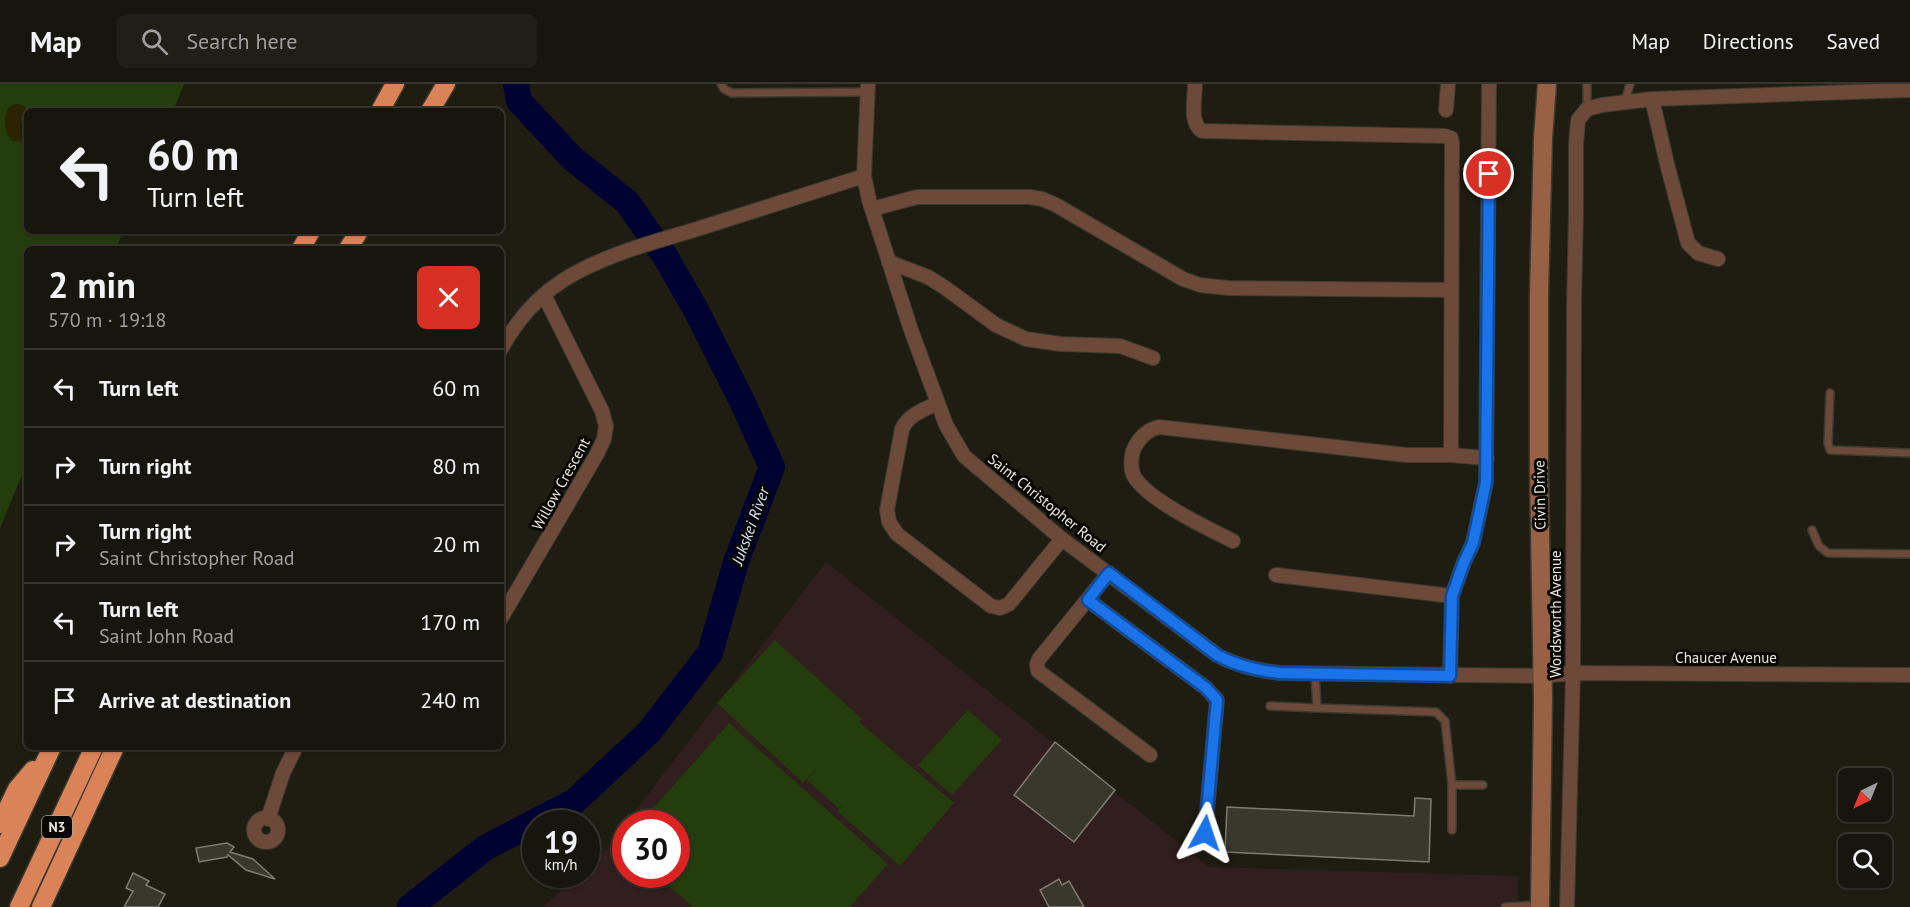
<!DOCTYPE html>
<meta charset="utf-8">
<style>
:root{--surface:#17160e;--page:#201f17;--text:#f1f3f6;--muted:#9e9f9e;--line:#36352e}
body{margin:0;font-family:"PT Sans",sans-serif;background:var(--page);color:var(--text);height:100vh;display:flex;flex-direction:column;font-size:22px;white-space:nowrap}
*{box-sizing:border-box;margin:0}
p{font-size:20px;color:var(--muted)}
.icon{flex:none;width:33px;height:33px;fill:none;stroke:currentColor;stroke-width:2;stroke-linecap:round;stroke-linejoin:round}
.map{position:relative;flex:1;overflow:hidden}
.sheet{position:absolute;left:24px;top:162px;width:480px;height:504px;display:flex;flex-direction:column;background:var(--surface);border-radius:9px;box-shadow:0 2px 4px #0004,0 0 0 2px var(--line)}
.sheet>*{flex:none}
.guide{position:absolute;left:24px;top:24px;width:480px;height:126px;border-radius:9px;box-shadow:0 2px 4px #0004,0 0 0 2px var(--line);background:#17160e;color:var(--text);overflow:hidden}
.needle{width:39px;rotate:223deg}
.fabs{position:absolute;left:1838px;top:684px;display:grid;gap:12px}
.fabs a{display:grid;place-items:center;width:54px;height:54px;border-radius:9px;background:var(--surface);box-shadow:0 2px 4px #0004,0 0 0 2px var(--line);font-size:30px}
.speed{position:absolute;left:522px;top:726px;display:flex;gap:12px;font-size:30px;font-weight:700;text-align:center}
.speed>*{display:grid;place-content:center;width:78px;height:78px;border-radius:50%;background:var(--surface);box-shadow:0 2px 4px #0004,0 0 0 2px var(--line);line-height:1}
.speed small{font-size:15px;font-weight:400}
.speed .limit{border:9px solid #d22;background:#fff;color:#111}
.pin{position:absolute;display:grid;place-items:center;width:51px;height:51px;color:#fff;margin:-26px;border:3px solid #fff;border-radius:50%;box-shadow:0 2px 6px #0007}
.me{position:absolute;width:66px;margin:-33px;rotate:5deg;stroke-linejoin:round;filter:drop-shadow(0 0 4px #0008)}
.turn{display:flex;align-items:center;gap:21px;height:126px;padding:0 24px;font-size:27px}
.turn .icon{width:78px;height:78px;stroke-width:2.5}
.turn b{display:block;font-size:42px;line-height:51px}
.round{display:grid;place-items:center;flex:none;width:63px;height:63px;border-radius:9px;background:var(--page)}
.head{display:flex;align-items:center;justify-content:space-between;height:102px;padding:0 24px}
h1{font-size:36px;font-weight:800;line-height:45px}
ul{padding:0;list-style:none}
li{display:flex;align-items:center;gap:18px;height:78px;padding:0 24px;border-top:2px solid var(--line)}
li div{flex:1}
li b{display:block;font-size:22px}
li em{font-style:normal}
header{display:flex;align-items:center;gap:36px;box-sizing:border-box;height:84px;padding:0 30px;background:var(--surface);border-bottom:2px solid var(--line)}
header strong{font-size:28px}
nav{display:flex;gap:33px;margin-inline-start:auto;font-size:21px}
.search{width:420px;height:54px;background:var(--page);display:flex;align-items:center;gap:15px;box-sizing:border-box;padding:0 21px;border-radius:9px;color:var(--muted);font-size:22px}
.map>svg:first-child{display:block}
.education{fill:#311e1e;fill-rule:evenodd}
.green{fill:#243d0c}
.sand{fill:#2b2302}
.lines{fill:none;stroke-linecap:round;stroke-linejoin:round}
.river{stroke:#000232;stroke-width:26}
.building{fill:#3a382c;stroke:#7e7c6f;stroke-width:1.5}
.lane-casing{stroke:#3b3a2f;stroke-width:10}
.street-casing{stroke:#3b3a2f;stroke-width:16}
.secondary-casing{stroke:#3b3a2f;stroke-width:21}
.highway-casing{stroke:#3b3a2f;stroke-width:21}
.lane{stroke:#6c4938;stroke-width:7}
.street{stroke:#6c4938;stroke-width:14}
.secondary{stroke:#986146;stroke-width:18}
.highway{stroke:#da8359;stroke-width:18}
.route-casing{stroke:#114b97;stroke-width:15}
.route{stroke:#1a73e8;stroke-width:10}
.labels{text-anchor:middle;stroke-width:6;stroke-linejoin:round;paint-order:stroke}
.shield{fill:#080704;stroke:#a6a59f;stroke-width:1.5}
.shield-label{font-size:14px;font-weight:bold;fill:#eae9e1}
.street-label{font-size:15px;fill:#eae9e1;stroke:#080704}
.water-label{font-size:16px;font-style:italic;fill:#d7e3f7;stroke:#080704}
</style>
<header>
<strong>Map</strong>
<div class="search"><svg class="icon" aria-label="search" viewBox="0 0 24 24"><circle cx="10" cy="10" r="6"/><path d="M15 15l6 6"/></svg>Search here</div>
<nav><a>Map</a><a>Directions</a><a>Saved</a></nav>
</header>
<div class="map">
<svg width="1910" height="823" viewBox="0 0 1910 823">
<rect width="100%" height="100%" fill="#1f1d12"/>
<path class="education" d="M826 478 1209 783 1518 792V823H543L578 791 586 790 587 783 606 765ZM626 740H676V790H626Z"/>
<g class="green">
<path d="M0 0H184L173 27H27V147H123L116 165H27V379L0 444Z"/>
<path d="M775 556 862 635 859 638 954 719 900 782 837 727 843 720 838 724 807 696 823 678 803 699 717 619Z"/>
<path d="M968 626 1002 656 952 711 918 681Z"/>
<path d="M729 639 888 780 850 823H693L656 791 676 790V740L640 739Z"/>
</g>
<path class="sand" d="M17 20C23 21 26 22 27 29L21 36 22 40 27 44V56L25 58 12 57C4 47 4 36 7 25L12 21Z"/>
<g class="lines">
<path class="river" d="M410 823 485 764 575 717 649 648 710 569 736 478 772 383 742 317 696 226 665 172 627 118 572 74 519 17 516 0"/>
</g>
<g class="building">
<path d="M1055 658 1115 706 1074 758 1014 711Z"/>
<path d="M1415 714 1431 715 1429 778 1225 768 1227 723 1414 732Z"/>
<path d="M227 759 234 763 230 768 253 775 275 795 246 786 228 771 227 773 199 778 196 764Z"/>
<path d="M133 789 149 797 146 801 165 810 158 823H124L133 807 126 804Z"/>
<path d="M1059 795 1062 801 1069 797 1084 823H1049L1040 806Z"/>
</g>
<g class="lines">
<defs>
<g id="lane">
<path d="M721 0 724 5 732 9 867 8"/>
<path d="M1625 18 1630 0"/>
<path d="M1587 25V0"/>
<path d="M1830 309 1828 359 1830 366 1910 369"/>
<path d="M1812 446 1819 462 1828 469 1910 470"/>
<path d="M1315 589 1317 624 1436 628 1445 637 1452 701V746"/>
<path d="M1270 622 1317 624"/>
<path d="M1452 701H1483"/>
<path d="M1505 823 1539 821"/>
</g>
<g id="street">
<path d="M868 0 864 92 869 116 911 246 946 341 964 372 1062 455 1217 571C1237 582 1257 586 1279 589L1542 592 1573 589 1910 591"/>
<path d="M1195 0C1195 14 1189 39 1202 47L1445 52 1451 54 1452 59 1451 371H1406L1159 343C1146 346 1138 355 1133 367 1131 375 1130 382 1133 390 1143 414 1209 445 1233 457"/>
<path d="M1652 15 1667 80 1688 159 1698 169 1718 175"/>
<path d="M1446 26 1448 0"/>
<path d="M872 125 917 113H1030L1042 115 1056 121 1183 195 1200 201 1228 204 1451 206"/>
<path d="M889 178 928 193 944 203 996 241 1026 255 1060 260 1120 262 1153 274"/>
<path d="M501 265C516 238 536 214 562 197 601 172 650 159 694 146 751 128 807 110 864 92"/>
<path d="M938 319C925 325 908 331 902 345L887 426 889 438 897 450 991 522 1000 524 1009 520 1062 455"/>
<path d="M1451 371 1487 374"/>
<path d="M1109 489 1039 575 1037 580 1038 587 1150 671"/>
<path d="M1276 491 1452 512"/>
<path d="M1088 516 1206 604 1217 616 1205 749"/>
<path d="M501 534 597 370 604 355 606 342 602 327 544 211"/>
<path d="M1450 592 1452 512 1464 478 1473 459 1486 398 1489 0"/>
<circle cx="266" cy="746" r="12"/>
<path d="M268 735 283 689 296 663"/>
<path d="M1567 823 1573 589 1574 221 1576 130V60L1578 36 1587 25 1602 21 1652 15 1910 6"/>
</g>
<path id="secondary" d="M1540 823 1543 616 1539 389V211L1543 54 1547 0"/>
<g id="highway">
<path d="M380 27 395 0"/>
<path d="M430 27 446 0"/>
<path d="M301 165 311 147"/>
<path d="M348 165 359 147"/>
<path d="M0 740 17 705 33 686"/>
<path d="M0 774 52 663"/>
<path d="M19 823 94 663"/>
<path d="M41 823 115 663"/>
</g>
</defs>
<use href="#lane" class="lane-casing"/>
<use href="#street" class="street-casing"/>
<use href="#secondary" class="secondary-casing"/>
<use href="#highway" class="highway-casing"/>
<use href="#lane" class="lane"/>
<use href="#street" class="street"/>
<use href="#secondary" class="secondary"/>
<use href="#highway" class="highway"/>
</g>
<g class="lines">
<defs>
<path id="route" d="M1205 749 1217 616 1206 604 1088 516 1109 489 1217 571C1237 582 1257 586 1279 589L1450 592 1452 512 1464 478 1473 459 1486 398 1489 90"/>
</defs>
<use href="#route" class="route-casing"/>
<use href="#route" class="route"/>
</g>
<g class="labels">
<rect class="shield" x="42" y="732" width="30" height="22" rx="4.5"/>
<g class="shield-label">
<text x="57" y="748">N3</text>
</g>
<g class="street-label">
<text transform="translate(561 400) rotate(-61)" y="5">Willow Crescent</text>
<text transform="translate(1540 411) rotate(-91)" y="5">Civin Drive</text>
<text transform="translate(1047 419) rotate(39)" y="5">Saint Christopher Road</text>
<text transform="translate(1556 530) rotate(-90)" y="5">Wordsworth Avenue</text>
<text x="1726" y="579">Chaucer Avenue</text>
</g>
<g class="water-label">
<text transform="translate(750 442) rotate(-70)" y="6">Jukskei River</text>
</g>
</g>
</svg>
<div class="fabs">
<a><svg class="needle" viewBox="-14 -14 28 28"><path d="M0-13l5 13h-10z" fill="#e53935"/><path d="M0 13l5-13h-10z" fill="#9e9f9e"/></svg></a>
<a><svg class="icon" aria-label="search" viewBox="0 0 24 24"><circle cx="10" cy="10" r="6"/><path d="M15 15l6 6"/></svg></a>
</div>
<div class="speed"><div>19<small>km/h</small></div><div class="limit">30</div></div>
<div class="pin" style="left:1489px;top:90px;background:#d93025"><svg class="icon" aria-label="arrive" viewBox="0 0 24 24"><path d="M6 21V4h12l-3 4 3 4H6"/></svg></div>
<svg class="me" style="left:1205px;top:749px" viewBox="-20 -20 40 40"><path d="M0-17L14 15 0 8-14 15z" fill="#1a73e8" stroke="#fff" stroke-width="4"/></svg>
<div class="guide">
<div class="turn"><svg class="icon" aria-label="left" viewBox="0 0 24 24"><path d="M17 20v-9H6M10 6l-5 5 5 5"/></svg><div><b>60 m</b>Turn left</div></div>
</div>
<section class="sheet">
<div class="head"><div><h1>2 min</h1><p>570 m · 19:18</p></div><a class="round" style="background:#d93025;color:#fff"><svg class="icon" aria-label="close" viewBox="0 0 24 24"><path d="M6 6l12 12M18 6L6 18"/></svg></a></div>
<ul>
<li><svg class="icon" aria-label="left" viewBox="0 0 24 24"><path d="M17 20v-9H6M10 6l-5 5 5 5"/></svg><div><b>Turn left</b></div><em>60 m</em></li>
<li><svg class="icon" aria-label="right" viewBox="0 0 24 24"><path d="M7 20v-9h11M14 6l5 5-5 5"/></svg><div><b>Turn right</b></div><em>80 m</em></li>
<li><svg class="icon" aria-label="right" viewBox="0 0 24 24"><path d="M7 20v-9h11M14 6l5 5-5 5"/></svg><div><b>Turn right</b><p>Saint Christopher Road</p></div><em>20 m</em></li>
<li><svg class="icon" aria-label="left" viewBox="0 0 24 24"><path d="M17 20v-9H6M10 6l-5 5 5 5"/></svg><div><b>Turn left</b><p>Saint John Road</p></div><em>170 m</em></li>
<li><svg class="icon" aria-label="arrive" viewBox="0 0 24 24"><path d="M6 21V4h12l-3 4 3 4H6"/></svg><div><b>Arrive at destination</b></div><em>240 m</em></li>
</ul>
</section>
</div>
